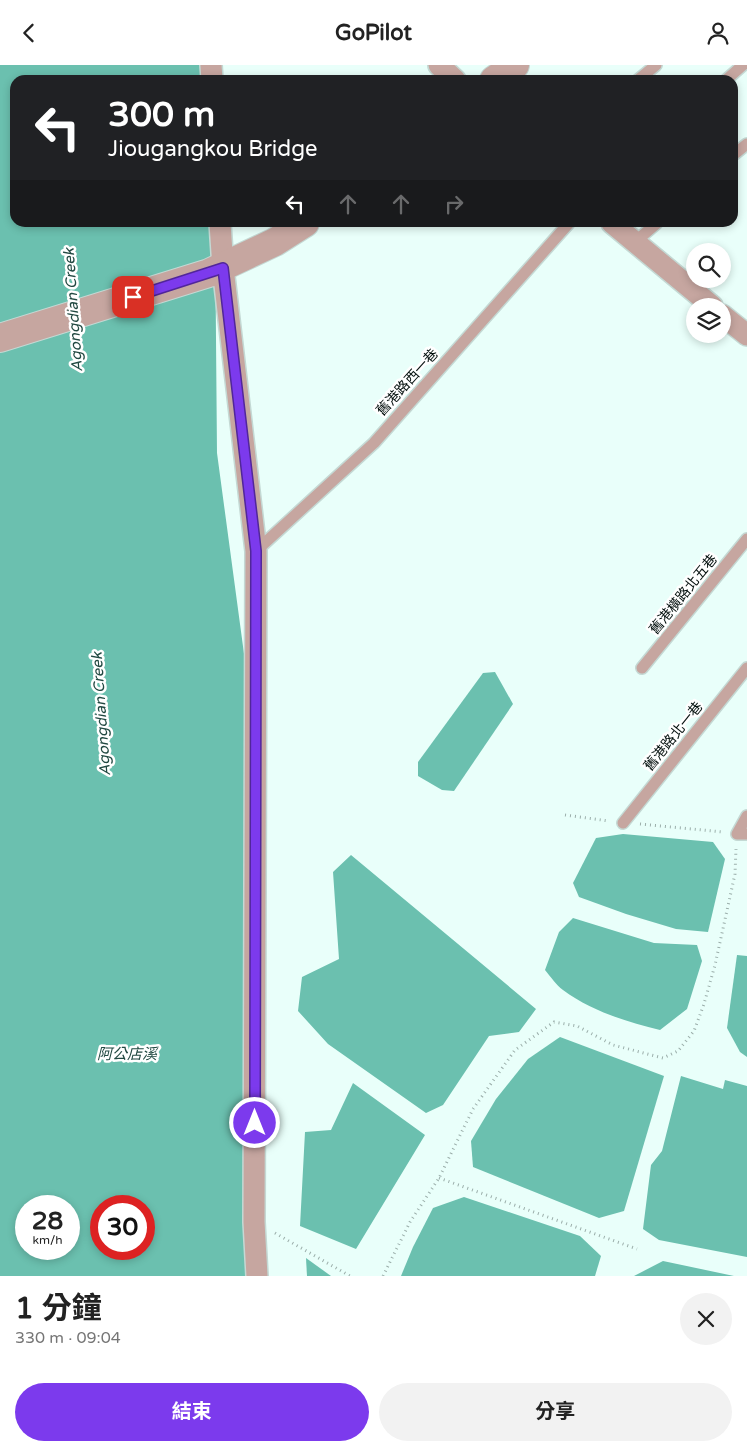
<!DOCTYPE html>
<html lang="zh-TW">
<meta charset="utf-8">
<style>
:root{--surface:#fff;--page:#f2f2f2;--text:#222;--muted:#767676;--accent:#7c3aed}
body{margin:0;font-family:"Varela Round","Noto Sans TC",sans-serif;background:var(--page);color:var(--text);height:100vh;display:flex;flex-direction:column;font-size:19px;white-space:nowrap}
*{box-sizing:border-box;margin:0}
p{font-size:16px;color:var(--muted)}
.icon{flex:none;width:28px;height:28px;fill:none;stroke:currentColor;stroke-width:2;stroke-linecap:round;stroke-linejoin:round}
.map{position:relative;height:1211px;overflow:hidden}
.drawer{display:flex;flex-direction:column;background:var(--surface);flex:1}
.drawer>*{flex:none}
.guide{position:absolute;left:10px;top:10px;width:728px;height:152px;border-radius:15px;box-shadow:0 2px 8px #0003;background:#202124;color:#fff;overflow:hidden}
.fabs{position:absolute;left:686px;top:178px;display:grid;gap:10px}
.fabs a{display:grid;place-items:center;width:45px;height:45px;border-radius:50%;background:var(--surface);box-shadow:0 2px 8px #0003;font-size:25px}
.speed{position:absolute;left:15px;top:1130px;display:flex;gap:10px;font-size:25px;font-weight:700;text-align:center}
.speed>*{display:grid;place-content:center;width:65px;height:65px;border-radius:50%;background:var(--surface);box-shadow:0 2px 8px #0003;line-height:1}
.speed small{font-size:12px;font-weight:400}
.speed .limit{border:8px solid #d22;background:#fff;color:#111}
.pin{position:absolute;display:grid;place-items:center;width:42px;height:42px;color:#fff;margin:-21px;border-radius:10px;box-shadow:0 2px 8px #0006}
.me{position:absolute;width:55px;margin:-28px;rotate:0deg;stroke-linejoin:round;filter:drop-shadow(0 0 4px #0008)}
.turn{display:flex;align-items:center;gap:18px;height:105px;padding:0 15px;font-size:22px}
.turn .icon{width:65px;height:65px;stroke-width:2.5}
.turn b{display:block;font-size:35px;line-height:42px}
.lanes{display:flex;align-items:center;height:48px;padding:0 15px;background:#0003;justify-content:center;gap:25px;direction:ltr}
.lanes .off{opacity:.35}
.round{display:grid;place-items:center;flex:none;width:52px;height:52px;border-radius:26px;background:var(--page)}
.summary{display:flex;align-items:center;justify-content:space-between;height:85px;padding:0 15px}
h1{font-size:30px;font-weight:700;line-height:38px}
.primary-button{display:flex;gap:10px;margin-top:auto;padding:10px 15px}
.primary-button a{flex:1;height:58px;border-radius:30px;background:var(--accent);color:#fff;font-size:20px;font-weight:700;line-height:58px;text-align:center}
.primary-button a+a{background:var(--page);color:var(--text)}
header{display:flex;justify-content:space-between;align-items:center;height:65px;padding:0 15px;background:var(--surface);font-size:22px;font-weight:700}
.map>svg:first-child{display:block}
.water{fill:#6bc0af;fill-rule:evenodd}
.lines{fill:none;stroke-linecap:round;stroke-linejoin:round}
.service-casing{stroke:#c4d9d4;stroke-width:14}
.minor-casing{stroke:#c4d9d4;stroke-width:24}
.tertiary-casing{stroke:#c4d9d4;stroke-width:30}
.path{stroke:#9baeaa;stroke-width:3;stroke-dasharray:1 4;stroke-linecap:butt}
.service{stroke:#c6a6a0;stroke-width:11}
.minor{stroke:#c6a6a0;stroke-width:21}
.tertiary{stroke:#c6a6a0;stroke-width:28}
.route-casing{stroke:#51269a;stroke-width:12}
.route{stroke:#7c3aed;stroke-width:9}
.labels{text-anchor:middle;stroke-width:5;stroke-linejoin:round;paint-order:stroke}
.street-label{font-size:14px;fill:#04100e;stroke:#fff}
.water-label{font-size:15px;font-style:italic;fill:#224942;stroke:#fff}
</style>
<header><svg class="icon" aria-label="back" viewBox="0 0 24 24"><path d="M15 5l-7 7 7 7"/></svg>GoPilot<svg class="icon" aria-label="person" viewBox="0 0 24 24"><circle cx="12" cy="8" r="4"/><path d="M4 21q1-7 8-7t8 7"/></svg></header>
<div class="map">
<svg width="747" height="1211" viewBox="0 0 747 1211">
<rect width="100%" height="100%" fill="#e9fffa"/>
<g class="water">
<path d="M0 0H206L207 15H15V158H215L217 388 247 611 250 1211H0ZM26 1141H69V1184H26ZM101 1141H144V1184H101Z"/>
<path d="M495 607 513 639 454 726 442 725 418 711V697L483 608Z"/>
<path d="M623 769 713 777 725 794 708 867 676 864 626 849 579 832 573 818 596 773Z"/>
<path d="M351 790 536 944 519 967 489 971 443 1040 426 1048 328 979 298 946 302 912 339 894 333 807Z"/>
<path d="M573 853 654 878 697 880 702 896 687 944 660 965C627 957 591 946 563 925 556 920 551 912 545 905L559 867Z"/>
<path d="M737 890 747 891V992L740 987 727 963Z"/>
<path d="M560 972 664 1011 624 1146 599 1153 473 1102 471 1076 496 1034 528 994Z"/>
<path d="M681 1011 723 1024 725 1015 747 1021V1192L659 1175 643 1164 651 1100 662 1086Z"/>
<path d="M353 1018 425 1070 356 1184 300 1161 305 1067 331 1065Z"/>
<path d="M464 1132 580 1171 601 1191 595 1211H401L413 1182 433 1143Z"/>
<path d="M306 1193 331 1211H307Z"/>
<path d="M663 1196 734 1211H634Z"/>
</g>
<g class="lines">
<defs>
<g id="service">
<path d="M638 15 656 0"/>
<path d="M726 15 743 0"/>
<path d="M732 91 747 79"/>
<path d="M635 177 657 158"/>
<path d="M256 486 374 378 569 158"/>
<path d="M642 603 747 474"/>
<path d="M747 751 737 769H747"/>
<path d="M623 758 747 603"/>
</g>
<g id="minor">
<path d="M211 0 212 15"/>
<path d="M439 0 455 15"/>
<path d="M220 158 223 203 256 486 254 1157 257 1211"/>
<path d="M612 158 712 241"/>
<path d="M722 250 747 270"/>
</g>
<g id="tertiary">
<path d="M494 15 515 0"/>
<path d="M0 273 209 208 275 177 305 158"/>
</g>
</defs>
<use href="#service" class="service-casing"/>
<use href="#minor" class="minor-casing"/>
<use href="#tertiary" class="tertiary-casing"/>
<g class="path">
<path d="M565 750 609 756"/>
<path d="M640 759 723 767"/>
<path d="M439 1113 637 1184"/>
<path d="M275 1168 350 1211"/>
<path d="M383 1211 410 1157 439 1113 473 1044 515 985 554 957 577 961 613 980 663 993 678 986 694 966 704 939 715 900 735 809 736 784"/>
</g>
<use href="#service" class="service"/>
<use href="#minor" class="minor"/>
<use href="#tertiary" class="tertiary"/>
</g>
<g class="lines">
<defs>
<path id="route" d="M133 232 223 203 256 486 255 1058"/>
</defs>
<use href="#route" class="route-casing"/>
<use href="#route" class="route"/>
</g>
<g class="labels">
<g class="street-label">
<text transform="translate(407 317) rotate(-48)" y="5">舊港路西一巷</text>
<text transform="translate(683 529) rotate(-51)" y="5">舊港橫路北五巷</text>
<text transform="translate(673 671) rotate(-51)" y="5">舊港路北一巷</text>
</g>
<g class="water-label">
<text transform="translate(73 245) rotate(-94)" y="5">Agongdian Creek</text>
<text transform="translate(101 649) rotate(-94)" y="5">Agongdian Creek</text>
<text x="127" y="994">阿公店溪</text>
</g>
</g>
</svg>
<div class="fabs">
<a><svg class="icon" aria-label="search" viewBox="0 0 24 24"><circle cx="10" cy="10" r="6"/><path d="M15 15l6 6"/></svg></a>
<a><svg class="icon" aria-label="layers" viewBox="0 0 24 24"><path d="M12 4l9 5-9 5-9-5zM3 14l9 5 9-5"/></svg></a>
</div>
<div class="speed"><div>28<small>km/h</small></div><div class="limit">30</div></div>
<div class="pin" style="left:133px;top:232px;background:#d93025"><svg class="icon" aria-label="arrive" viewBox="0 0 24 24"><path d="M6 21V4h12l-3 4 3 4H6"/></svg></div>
<svg class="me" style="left:255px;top:1058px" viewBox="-20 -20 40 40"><circle r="17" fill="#7c3aed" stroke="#fff" stroke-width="3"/><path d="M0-11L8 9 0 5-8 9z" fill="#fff"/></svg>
<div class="guide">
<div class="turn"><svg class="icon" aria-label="left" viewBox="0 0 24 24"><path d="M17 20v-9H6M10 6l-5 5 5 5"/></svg><div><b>300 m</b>Jiougangkou Bridge</div></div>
<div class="lanes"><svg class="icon" aria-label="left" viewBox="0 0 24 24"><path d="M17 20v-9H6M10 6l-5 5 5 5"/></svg><svg class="icon off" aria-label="ahead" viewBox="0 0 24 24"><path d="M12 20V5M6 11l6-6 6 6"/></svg><svg class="icon off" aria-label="ahead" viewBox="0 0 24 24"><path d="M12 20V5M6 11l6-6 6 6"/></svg><svg class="icon off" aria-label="right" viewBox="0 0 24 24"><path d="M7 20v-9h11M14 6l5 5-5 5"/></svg></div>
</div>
</div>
<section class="drawer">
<div class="summary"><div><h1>1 分鐘</h1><p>330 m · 09:04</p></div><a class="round"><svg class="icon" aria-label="close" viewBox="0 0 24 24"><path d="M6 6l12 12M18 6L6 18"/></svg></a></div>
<div class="primary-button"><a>結束</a><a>分享</a></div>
</section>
